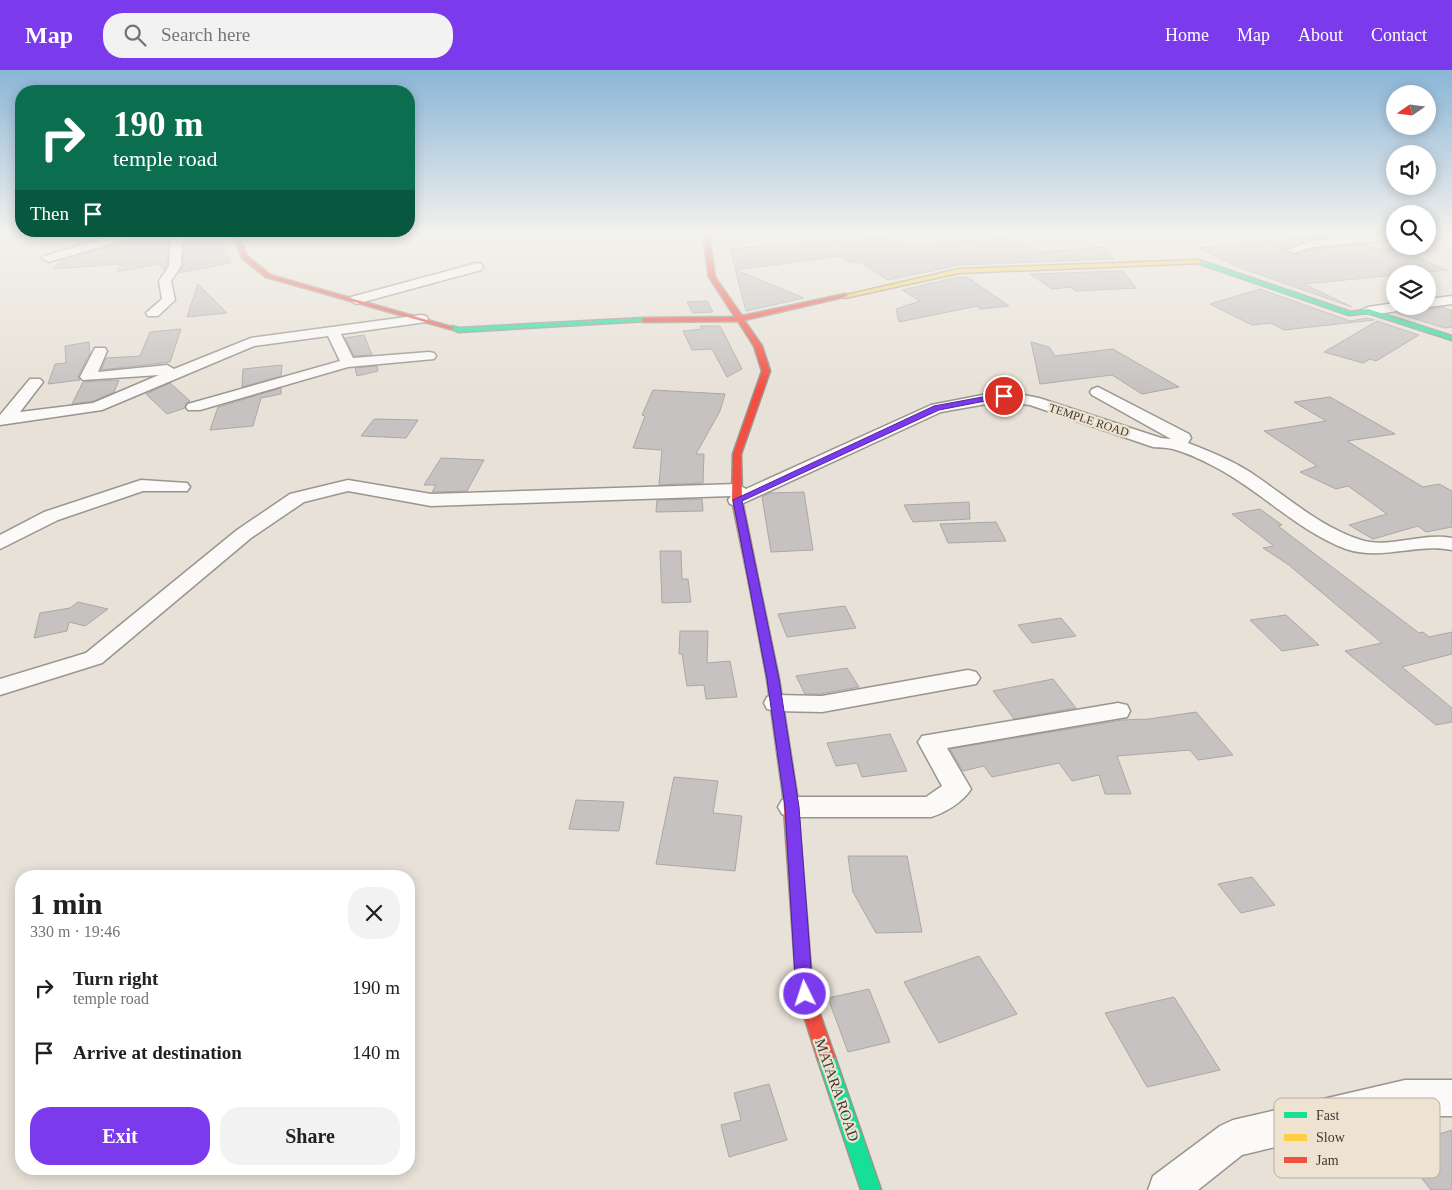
<!DOCTYPE html>
<meta charset="utf-8">
<style>
:root{--surface:#fff;--page:#f2f2f2;--text:#202124;--muted:#757577;--accent:#7c3aed}
body{margin:0;font-family:"Times New Roman",serif;background:var(--page);color:var(--text);height:100vh;display:flex;flex-direction:column;font-size:19px;white-space:nowrap}
*{box-sizing:border-box;margin:0}
p{font-size:16px;color:var(--muted)}
.icon{flex:none;width:28px;height:28px;fill:none;stroke:currentColor;stroke-width:2;stroke-linecap:round;stroke-linejoin:round}
.map{position:relative;flex:1;overflow:hidden}
.side{position:absolute;left:15px;top:800px;width:400px;height:305px;display:flex;flex-direction:column;background:var(--surface);border-radius:20px;box-shadow:0 2px 12px #0003}
.side>*{flex:none}
.top-card{position:absolute;left:15px;top:15px;width:400px;height:152px;border-radius:20px;box-shadow:0 2px 12px #0003;background:#0b6e4f;color:#fff;overflow:hidden}
.needle{width:32px;rotate:256deg}
.fabs{position:absolute;left:1386px;top:15px;display:grid;gap:10px}
.fabs a{display:grid;place-items:center;width:50px;height:50px;border-radius:50%;background:var(--surface);box-shadow:0 2px 12px #0003;font-size:25px}
.pin{position:absolute;display:grid;place-items:center;width:42px;height:42px;color:#fff;margin:-21px;border:2px solid #fff;border-radius:50%;box-shadow:0 1px 5px #0007}
.me{position:absolute;width:55px;margin:-28px;rotate:356deg;stroke-linejoin:round;filter:drop-shadow(0 0 4px #0008)}
.turn{display:flex;align-items:center;gap:18px;height:105px;padding:0 15px;font-size:22px}
.turn .icon{width:65px;height:65px;stroke-width:2.5}
.turn b{display:block;font-size:35px;line-height:42px}
.then{display:flex;align-items:center;height:48px;padding:0 15px;background:#0003;gap:10px;font-size:19px}
.round{display:grid;place-items:center;flex:none;width:52px;height:52px;border-radius:20px;background:var(--page)}
.summary{display:flex;align-items:center;justify-content:space-between;height:85px;padding:0 15px}
h1{font-size:30px;font-weight:700;line-height:38px}
.primary-button{display:flex;gap:10px;margin-top:auto;padding:10px 15px}
.primary-button a{flex:1;height:58px;border-radius:20px;background:var(--accent);color:#fff;font-size:20px;font-weight:700;line-height:58px;text-align:center}
.primary-button a+a{background:var(--page);color:var(--text)}
ul{padding:0;list-style:none}
li{display:flex;align-items:center;gap:15px;height:65px;padding:0 15px}
li div{flex:1}
li b{display:block;font-size:19px}
li em{font-style:normal}
header{display:flex;align-items:center;gap:30px;box-sizing:border-box;height:70px;padding:0 25px;background:var(--accent);color:#fff}
header strong{font-size:24px}
nav{display:flex;gap:28px;margin-inline-start:auto;font-size:18px}
.search{width:350px;height:45px;background:var(--page);display:flex;align-items:center;gap:12px;box-sizing:border-box;padding:0 18px;border-radius:20px;color:var(--muted);font-size:19px}
.map>svg:first-child{display:block}
.building{fill:#c5c2c1;stroke:#aaa8a6}
.lines{fill:none;stroke-linecap:round;stroke-linejoin:round}
.street-casing{stroke:#9a958e;stroke-width:3}
.fast-casing{stroke:#9a958e;stroke-width:3}
.slow-casing{stroke:#9a958e;stroke-width:3}
.jam-casing{stroke:#9a958e;stroke-width:3}
.street{fill:#fbfaf9;fill-rule:evenodd}
.fast{fill:#16e098;fill-rule:evenodd}
.slow{fill:#ffcf43;fill-rule:evenodd}
.jam{fill:#f24e42;fill-rule:evenodd}
.route{fill:#7c3aed;stroke:#51269a}
.labels{text-anchor:middle;stroke-width:4.5;stroke-linejoin:round;paint-order:stroke}
.far-street-label{font-size:12px;fill:#3f3a34;stroke:#eee2d0}
.street-label{font-size:15px;fill:#3f3a34;stroke:#eee2d0}
.key{fill:#eee2d0;stroke:#bab0a1;stroke-width:1}
.key-label{font-size:14px;fill:#3f3a34}
</style>
<header>
<strong>Map</strong>
<div class="search"><svg class="icon" aria-label="search" viewBox="0 0 24 24"><circle cx="10" cy="10" r="6"/><path d="M15 15l6 6"/></svg>Search here</div>
<nav><a>Home</a><a>Map</a><a>About</a><a>Contact</a></nav>
</header>
<div class="map">
<svg width="1452" height="1120" viewBox="0 0 1452 1120">
<rect width="100%" height="100%" fill="#e7e1d7"/>
<g class="building">
<path d="M82 165H111L72 176Z"/>
<path d="M139 165H172L168 174 167 195 164 200 158 194 117 202 120 194 53 199 60 191 136 169Z"/>
<path d="M218 165 231 193 178 203 183 196 184 174 187 168Z"/>
<path d="M1321 165 1344 166 1311 169 1286 181 1295 185 1313 179 1364 174 1377 179 1396 177 1447 200 1304 214 1352 237 1238 197 1199 178Z"/>
<path d="M898 166 911 176 1015 166 1040 182 1104 177 1114 189 959 195 888 210 859 192 852 193 840 186 736 200 804 228 746 241 730 179Z"/>
<path d="M1123 201 1136 218 1075 221 1071 217 1052 219 1030 204Z"/>
<path d="M959 207H967L1009 236 980 239 977 236 899 252 896 239 920 231 902 220Z"/>
<path d="M198 214 227 243 187 247Z"/>
<path d="M1260 219 1350 251 1367 248 1374 250 1284 260 1271 253 1252 255 1210 234Z"/>
<path d="M707 231 713 242 693 243 687 232Z"/>
<path d="M1443 237 1452 241V257L1445 258 1396 243Z"/>
<path d="M1377 251 1419 265 1376 291 1370 289 1363 293 1324 282Z"/>
<path d="M700 256H720L742 299 727 307 712 279 692 280 683 261 702 259Z"/>
<path d="M181 259 170 292 101 300 106 288 140 286 150 262Z"/>
<path d="M364 265 372 285 354 286 345 268Z"/>
<path d="M89 272 90 283 78 306 80 310 48 314 55 294 66 293 65 276Z"/>
<path d="M1031 272 1049 277 1055 286 1113 279 1179 317 1142 324 1112 305 1040 314Z"/>
<path d="M282 295 281 306 242 317 243 299Z"/>
<path d="M377 296 378 301 357 306 355 298Z"/>
<path d="M119 310 114 322 93 331 72 334 83 312Z"/>
<path d="M170 313 190 331 186 333 185 338 167 344 146 324Z"/>
<path d="M281 318V324L261 328 253 356 210 360 218 337Z"/>
<path d="M653 320 725 324 720 341 696 384H704L703 413 659 415 662 380 633 378 645 346 642 345Z"/>
<path d="M1330 327 1395 364 1347 371 1423 417 1439 414 1452 421V457L1426 462 1418 456 1373 469 1349 455 1387 444 1348 416 1336 419 1300 402 1317 396 1264 361 1326 351 1294 332Z"/>
<path d="M374 349 418 350 406 368 361 366Z"/>
<path d="M441 388 484 390 467 421 432 422 436 415H424Z"/>
<path d="M804 422 813 480 771 482 762 427 770 423Z"/>
<path d="M702 429 703 441 656 442 657 430Z"/>
<path d="M969 432 970 449 913 452 904 435Z"/>
<path d="M1260 439 1282 455 1278 456 1419 563 1423 562 1429 567 1452 562V584L1402 597 1452 638V652L1436 655 1345 581 1382 573 1289 495 1263 478 1274 476 1232 444Z"/>
<path d="M996 452 1006 471 948 473 940 454Z"/>
<path d="M660 481H681L682 509H688L691 532 662 533Z"/>
<path d="M78 532 108 539 85 556 69 552 67 561 34 568 40 543 70 538Z"/>
<path d="M845 536 856 558 787 567 778 544Z"/>
<path d="M1286 545 1319 575 1282 581 1250 550Z"/>
<path d="M1061 548 1076 566 1032 573 1018 555Z"/>
<path d="M680 561H708L707 593 730 591 737 627 706 629 704 615 687 616 682 584H679Z"/>
<path d="M847 598 859 617 820 624H805L796 606Z"/>
<path d="M1053 609 1076 638 1014 649 993 621Z"/>
<path d="M1196 642 1233 685 1198 690 1190 680 1117 686 1131 724H1105L1099 705 1072 711 1059 693 992 707 984 696 963 701 950 679 1122 650 1149 649Z"/>
<path d="M890 664 907 701 862 707 857 693 836 696 827 673Z"/>
<path d="M674 707 718 711 713 743 742 746 735 801 656 794Z"/>
<path d="M576 730 624 732 619 761 569 759Z"/>
<path d="M848 786H907L922 862 876 863 853 822Z"/>
<path d="M1252 807 1275 835 1241 843 1218 814Z"/>
<path d="M979 886 1017 944 939 973 904 912Z"/>
<path d="M869 919 890 972 848 982 828 928Z"/>
<path d="M1174 927 1220 1000 1147 1017 1105 943Z"/>
<path d="M769 1014 787 1070 729 1087 721 1055 741 1050 734 1023Z"/>
<path d="M1452 1060V1120H1431L1397 1077Z"/>
</g>
<g class="lines">
<defs>
<g id="street">
<path d="M117 165H137L135 167 48 192 42 188 44 186Z"/>
<path d="M174 165H186L182 174 181 196 171 211 175 230 158 246H148L146 243 162 229 159 211 169 196 170 174Z"/>
<path d="M1374 165H1395V169L1313 177 1294 183 1288 180 1312 171Z"/>
<path d="M477 193 481 194 483 197 481 200 356 234 350 230 351 227Z"/>
<path d="M1452 226V234L1428 237 1425 236H1428V229Z"/>
<path d="M1395 233V236H1408C1402 242 1367 247 1361 241L1368 237Z"/>
<path d="M421 245 426 246 428 249 426 252 341 264 353 288 429 282 434 283 436 286 434 289 348 297 200 340H188L186 337 188 334 340 291 328 266 254 276 102 340 0 355V345L30 309H40L43 312 20 342 93 333 159 305 83 310 80 307 95 278H105L107 281 98 302 167 295 174 299 251 268Z"/>
<path d="M1098 317 1189 364 1191 368 1188 373C1209 381 1231 390 1250 402 1286 426 1320 457 1361 470 1389 479 1422 462 1452 468V480C1416 473 1382 491 1346 479 1298 461 1262 422 1217 398 1204 391 1190 384 1176 380 1168 377 1160 378 1153 377L1030 335 1003 331 941 342 737 436 730 434 728 430 731 426 431 436 348 421 304 432 251 468 102 593 0 625V609L86 583 237 460 290 424 348 410 431 424 737 414 746 419 931 335 1003 321 1039 328 1161 368 1171 369 1092 325 1090 322 1092 319Z"/>
<path d="M141 410 187 413 190 417 187 421H143L58 450 0 479V465L44 442Z"/>
<path d="M968 600 976 602 980 608 976 614 822 642 776 641 767 639 764 633 767 627 776 625 822 626Z"/>
<path d="M1118 633 1127 635 1130 641 1127 647 947 678 971 719C963 732 945 743 931 747H792L782 744 778 737 782 730 792 727H926L942 716 918 672 922 666Z"/>
<path d="M1405 1010H1452V1046H1405L1242 1085 1198 1120H1148L1153 1106 1220 1056 1233 1050Z"/>
</g>
<g id="fast">
<path d="M1199 190 1351 242 1368 239 1452 266V270L1368 243 1349 245 1197 193 1196 192Z"/>
<path d="M644 248 647 250 646 251 459 262 449 258 452 256 459 258Z"/>
<path d="M754 510 759 513 779 609 797 725 795 729 790 730 785 729 783 725 767 609 749 513Z"/>
<path d="M826 979 832 981 835 987 881 1120H861L817 987 820 981Z"/>
</g>
<path id="slow" d="M1199 190 1202 192 1201 193 959 203 845 228 842 226 959 199Z"/>
<g id="jam">
<path d="M233 165H239L247 186 270 205 455 258 450 259 266 207 242 188Z"/>
<path d="M703 165H709L715 207 742 246 845 224 848 226 744 250 762 276 770 301 741 384 742 430 759 513 754 516 749 513 732 430 733 384 762 301 754 276 738 251 644 252 641 250 644 248 735 247 709 207Z"/>
<path d="M790 720 795 721 797 725 813 924 835 987 832 993 826 995 820 993 817 987 797 924 783 725 785 721Z"/>
</g>
</defs>
<use href="#street" class="street-casing"/>
<use href="#fast" class="fast-casing"/>
<use href="#slow" class="slow-casing"/>
<use href="#jam" class="jam-casing"/>
<use href="#street" class="street"/>
<use href="#fast" class="fast"/>
<use href="#slow" class="slow"/>
<use href="#jam" class="jam"/>
</g>
<linearGradient id="sky" x2="0" y2="1"><stop stop-color="#8ab5d7"/><stop offset="0.51" stop-color="#f4f2ed"/><stop offset="1" stop-color="#f4f2ed" stop-opacity="0"/></linearGradient>
<rect width="1452" height="321" fill="url(#sky)"/>
<path class="route" d="M1004 323 1007 326 1006 327 939 340 742 431 779 609 799 737 813 924 811 930 805 932 799 930 796 924 785 737 767 609 733 430 934 336Z"/>
<g class="labels">
<g class="far-street-label">
<text transform="translate(1089 350) rotate(18)" y="4">TEMPLE ROAD</text>
</g>
<g class="street-label">
<text transform="translate(837 1020) rotate(71)" y="5">MATARA ROAD</text>
</g>
</g>
<rect x="1274" y="1028" width="166" height="80" rx="8" class="key"/>
<rect x="1284" y="1042" width="23" height="6" fill="#16e098"/>
<rect x="1284" y="1064" width="23" height="7" fill="#ffcf43"/>
<rect x="1284" y="1087" width="23" height="6" fill="#f24e42"/>
<g class="key-label">
<text x="1316" y="1050">Fast</text>
<text x="1316" y="1072">Slow</text>
<text x="1316" y="1095">Jam</text>
</g>
</svg>
<div class="fabs">
<a><svg class="needle" viewBox="-14 -14 28 28"><path d="M0-13l5 13h-10z" fill="#e53935"/><path d="M0 13l5-13h-10z" fill="#757577"/></svg></a>
<a><svg class="icon" aria-label="sound" viewBox="0 0 24 24"><path d="M4 9h4l5-4v14l-5-4H4zM17 9q2 3 0 6"/></svg></a>
<a><svg class="icon" aria-label="search" viewBox="0 0 24 24"><circle cx="10" cy="10" r="6"/><path d="M15 15l6 6"/></svg></a>
<a><svg class="icon" aria-label="layers" viewBox="0 0 24 24"><path d="M12 4l9 5-9 5-9-5zM3 14l9 5 9-5"/></svg></a>
</div>
<div class="pin" style="left:1004px;top:326px;background:#d93025"><svg class="icon" aria-label="arrive" viewBox="0 0 24 24"><path d="M6 21V4h12l-3 4 3 4H6"/></svg></div>
<svg class="me" style="left:805px;top:924px" viewBox="-20 -20 40 40"><circle r="17" fill="#7c3aed" stroke="#fff" stroke-width="3"/><path d="M0-11L8 9 0 5-8 9z" fill="#fff"/></svg>
<div class="top-card">
<div class="turn"><svg class="icon" aria-label="right" viewBox="0 0 24 24"><path d="M7 20v-9h11M14 6l5 5-5 5"/></svg><div><b>190 m</b>temple road</div></div>
<div class="then">Then<svg class="icon" aria-label="arrive" viewBox="0 0 24 24"><path d="M6 21V4h12l-3 4 3 4H6"/></svg></div>
</div>
<section class="side">
<div class="summary"><div><h1>1 min</h1><p>330 m · 19:46</p></div><a class="round"><svg class="icon" aria-label="close" viewBox="0 0 24 24"><path d="M6 6l12 12M18 6L6 18"/></svg></a></div>
<ul>
<li><svg class="icon" aria-label="right" viewBox="0 0 24 24"><path d="M7 20v-9h11M14 6l5 5-5 5"/></svg><div><b>Turn right</b><p>temple road</p></div><em>190 m</em></li>
<li><svg class="icon" aria-label="arrive" viewBox="0 0 24 24"><path d="M6 21V4h12l-3 4 3 4H6"/></svg><div><b>Arrive at destination</b></div><em>140 m</em></li>
</ul>
<div class="primary-button"><a>Exit</a><a>Share</a></div>
</section>
</div>
